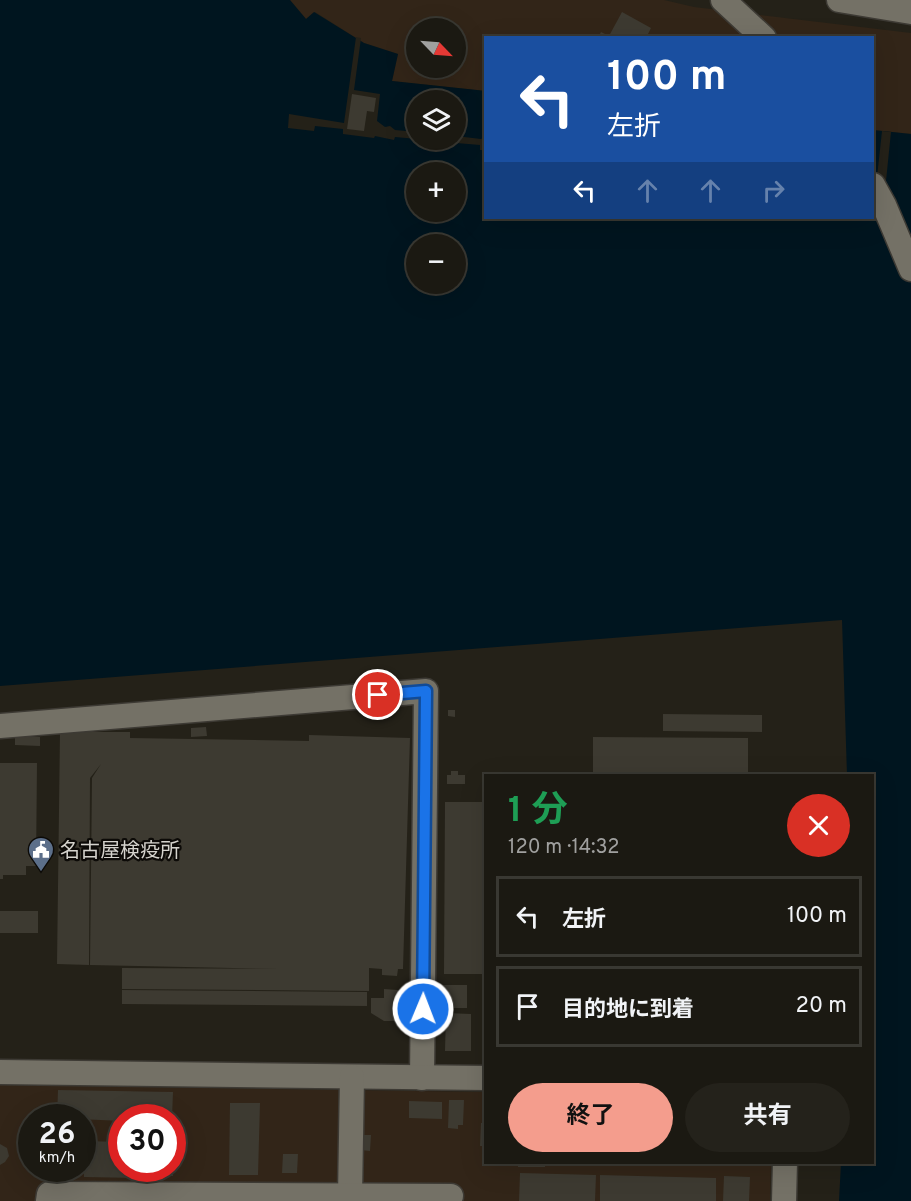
<!DOCTYPE html>
<html lang="ja">
<meta charset="utf-8">
<style>
:root{--surface:#1b1912;--page:#24221b;--text:#f1f3f6;--muted:#a0a09f;--line:#393832;--accent:#f49d8d}
body{margin:0;font-family:Overpass,"Noto Sans JP",sans-serif;background:var(--page);color:var(--text);height:100vh;display:flex;flex-direction:column;font-size:22px;white-space:nowrap}
*{box-sizing:border-box;margin:0}
p{font-size:20px;color:var(--muted)}
.icon{flex:none;width:33px;height:33px;fill:none;stroke:currentColor;stroke-width:2;stroke-linecap:round;stroke-linejoin:round}
.map{position:relative;flex:1;overflow:hidden}
.panel{position:absolute;left:484px;top:774px;width:390px;height:390px;display:flex;flex-direction:column;background:var(--surface);border-radius:0px;box-shadow:0 6px 24px #0002,0 0 0 2px var(--line)}
.panel>*{flex:none}
.guide{position:absolute;left:484px;top:36px;width:390px;height:183px;border-radius:0px;box-shadow:0 6px 24px #0002,0 0 0 2px var(--line);background:#1a4fa0;color:#fff;overflow:hidden}
.needle{width:39px;rotate:115deg}
.fabs{position:absolute;left:406px;top:18px;display:grid;gap:12px}
.fabs a{display:grid;place-items:center;width:60px;height:60px;border-radius:50%;background:var(--surface);box-shadow:0 6px 24px #0002,0 0 0 2px var(--line);font-size:30px}
.speed{position:absolute;left:18px;top:1104px;display:flex;gap:12px;font-size:30px;font-weight:700;text-align:center}
.speed>*{display:grid;place-content:center;width:78px;height:78px;border-radius:50%;background:var(--surface);box-shadow:0 6px 24px #0002,0 0 0 2px var(--line);line-height:1}
.speed small{font-size:15px;font-weight:400}
.speed .limit{border:9px solid #d22;background:#fff;color:#111}
.pin{position:absolute;display:grid;place-items:center;width:51px;height:51px;color:#fff;margin:-26px;border:3px solid #fff;border-radius:50%;box-shadow:0 2px 6px #0007}
.me{position:absolute;width:66px;margin:-33px;rotate:1deg;stroke-linejoin:round;filter:drop-shadow(0 0 4px #0008)}
.turn{display:flex;align-items:center;gap:21px;height:126px;padding:0 24px;font-size:27px}
.turn .icon{width:78px;height:78px;stroke-width:2.5}
.turn b{display:block;font-size:42px;line-height:51px}
.lanes{display:flex;align-items:center;height:57px;padding:0 24px;background:#0003;justify-content:center;gap:30px;direction:ltr}
.lanes .off{opacity:.35}
.round{display:grid;place-items:center;flex:none;width:63px;height:63px;border-radius:32px;background:var(--page)}
.head{display:flex;align-items:center;justify-content:space-between;height:102px;padding:0 24px}
h1{font-size:36px;font-weight:700;line-height:45px;color:#1e9e55}
.cta{display:flex;gap:12px;margin-top:auto;padding:12px 24px}
.cta a{flex:1;height:69px;border-radius:36px;background:var(--accent);color:#111;font-size:24px;font-weight:700;line-height:69px;text-align:center}
.cta a+a{background:var(--page);color:var(--text)}
ul{padding:0;list-style:none}
li{display:flex;align-items:center;gap:18px;height:81px;margin:0 12px 9px;padding:0 12px;border:3px solid var(--line);border-radius:0px}
li div{flex:1}
li b{display:block;font-size:22px}
li em{font-style:normal}
.map>svg:first-child{display:block}
.industrial{fill:#322518;fill-rule:evenodd}
.water{fill:#00151f;fill-rule:evenodd}
.pier{fill:#242118}
.building{fill:#3d3a31}
.lines{fill:none;stroke-linecap:round;stroke-linejoin:round}
.minor-casing{stroke:#3d3a34;stroke-width:27}
.minor{stroke:#747166;stroke-width:24}
.route-casing{stroke:#114b97;stroke-width:15}
.route{stroke:#1a73e8;stroke-width:10}
.labels{text-anchor:middle;stroke-width:4.5;stroke-linejoin:round;paint-order:stroke}
.poi-label{font-size:20px;fill:#d5d3cd;stroke:#0c0a07;text-anchor:start}
</style>
<div class="map">
<svg width="911" height="1201" viewBox="0 0 911 1201">
<rect width="100%" height="100%" fill="#242118"/>
<g class="industrial">
<path d="M290 0H664L694 7 911 33V134L873 130V38H486V91L392 81 398 54 364 43 315 12 306 19ZM417 28H456V68H417Z"/>
<path d="M0 1085 486 1092V1162L771 1163 770 1201H0ZM32 1118H82V1168H32ZM122 1118H172V1168H122Z"/>
</g>
<path class="water" d="M0 0H290L306 19 314 12 364 43 398 54 392 81 486 91V218H873V130L911 134V1201H839L841 1163 873 1162V776L847 775 842 620 0 686ZM417 100H456V140H417ZM417 172H456V212H417ZM417 244H456V284H417Z"/>
<g class="pier">
<path d="M356 37 361 38 354 90 380 94 377 121 385 127 390 126 395 130 417 132V139L395 137 394 140 375 136 374 138 343 134V129L315 126 314 131 288 128 289 114 344 123Z"/>
<path d="M882 131 891 132 886 181 880 180 877 177Z"/>
<path d="M456 136 481 139 486 136V150H480V145L444 142 443 145 431 144V141L418 140H456Z"/>
</g>
<g class="building">
<path d="M622 12 651 28 646 38H598L601 32 609 36Z"/>
<path d="M352 94 376 98 374 112 367 111 364 131 347 129Z"/>
<path d="M448 710H455V717L448 716Z"/>
<path d="M663 714 762 715V732L663 731Z"/>
<path d="M206 727 207 736 191 737V728Z"/>
<path d="M60 732H130V738L309 741V735L410 738 403 969H398L397 976 382 975V969L369 968V991L122 989V968L280 969 90 965 92 778 101 764 90 778 89 965 57 964Z"/>
<path d="M15 737H40V746L15 745Z"/>
<path d="M593 737 748 738V776H593Z"/>
<path d="M0 763H37L36 866H26V875H3V879H0Z"/>
<path d="M451 771H458V775H465V784H447V775H451Z"/>
<path d="M445 802H486V974H444Z"/>
<rect x="0" y="911" width="38" height="22"/>
<rect x="442" y="985" width="25" height="23"/>
<path d="M384 989 398 990 397 1021H384L371 1013V998H384Z"/>
<path d="M122 990 367 992V1006L122 1004Z"/>
<path d="M446 1013 471 1014V1051H445Z"/>
<path d="M58 1090 173 1092 172 1118H122V1121L57 1118Z"/>
<path d="M449 1100H464L463 1125H458V1129L448 1128Z"/>
<path d="M409 1101 442 1102V1119L409 1118Z"/>
<path d="M230 1103H260L258 1175H229Z"/>
<path d="M481 1123H486V1146H480Z"/>
<path d="M361 1135H371L370 1151 361 1150Z"/>
<circle cx="26" cy="1147" r="8"/>
<path d="M84 1141 122 1142V1168H138V1178L84 1177Z"/>
<path d="M0 1144 7 1148 9 1156 5 1162 0 1165Z"/>
<path d="M283 1154H298L297 1173H282Z"/>
<rect x="518" y="1162" width="27" height="5"/>
<rect x="143" y="1168" width="30" height="8"/>
<path d="M520 1173 596 1175 595 1201H519Z"/>
<path d="M600 1175 716 1178V1201H600Z"/>
<path d="M724 1176 750 1177 749 1201H723Z"/>
</g>
<g class="lines">
<defs>
<g id="minor">
<path d="M723 0 764 38"/>
<path d="M839 0 911 12"/>
<path d="M873 185 884 205 911 269"/>
<path d="M0 726 426 691 422 1078"/>
<path d="M0 1072 486 1078"/>
<path d="M350 1196 352 1077"/>
<path d="M48 1201 49 1194 451 1196"/>
<path d="M784 1201 785 1162"/>
</g>
</defs>
<use href="#minor" class="minor-casing"/>
<use href="#minor" class="minor"/>
</g>
<g class="lines">
<defs>
<path id="route" d="M378 695 426 691 423 1009"/>
</defs>
<use href="#route" class="route-casing"/>
<use href="#route" class="route"/>
</g>
<defs>
<symbol id="civic-pin" viewBox="-11 -11 22 30"><path d="M0 17L-7.5 6A9.5 9.5 0 1 1 7.5 6Z" fill="#5c6f8a" stroke="#0c0a07"/><path d="M-.6-6.5H3V-4.5H.6V-3L4-1V1h2V6H-6V1h2V-1L-.6-3ZM-1.2 2.5V6h2.4V2.5Z" fill="#fff"/></symbol>
</defs>
<g fill-rule="evenodd">
<use href="#civic-pin" x="26" y="835" width="30" height="40"/>
</g>
<g class="labels">
<g class="poi-label">
<text x="60" y="857">名古屋検疫所</text>
</g>
</g>
</svg>
<div class="fabs">
<a><svg class="needle" viewBox="-14 -14 28 28"><path d="M0-13l5 13h-10z" fill="#e53935"/><path d="M0 13l5-13h-10z" fill="#a0a09f"/></svg></a>
<a><svg class="icon" aria-label="layers" viewBox="0 0 24 24"><path d="M12 4l9 5-9 5-9-5zM3 14l9 5 9-5"/></svg></a>
<a>+</a>
<a>−</a>
</div>
<div class="speed"><div>26<small>km/h</small></div><div class="limit">30</div></div>
<div class="pin" style="left:378px;top:695px;background:#d93025"><svg class="icon" aria-label="arrive" viewBox="0 0 24 24"><path d="M6 21V4h12l-3 4 3 4H6"/></svg></div>
<svg class="me" style="left:423px;top:1009px" viewBox="-20 -20 40 40"><circle r="17" fill="#1a73e8" stroke="#fff" stroke-width="3"/><path d="M0-11L8 9 0 5-8 9z" fill="#fff"/></svg>
<div class="guide">
<div class="turn"><svg class="icon" aria-label="left" viewBox="0 0 24 24"><path d="M17 20v-9H6M10 6l-5 5 5 5"/></svg><div><b>100 m</b>左折</div></div>
<div class="lanes"><svg class="icon" aria-label="left" viewBox="0 0 24 24"><path d="M17 20v-9H6M10 6l-5 5 5 5"/></svg><svg class="icon off" aria-label="ahead" viewBox="0 0 24 24"><path d="M12 20V5M6 11l6-6 6 6"/></svg><svg class="icon off" aria-label="ahead" viewBox="0 0 24 24"><path d="M12 20V5M6 11l6-6 6 6"/></svg><svg class="icon off" aria-label="right" viewBox="0 0 24 24"><path d="M7 20v-9h11M14 6l5 5-5 5"/></svg></div>
</div>
<section class="panel">
<div class="head"><div><h1>1 分</h1><p>120 m · 14:32</p></div><a class="round" style="background:#d93025;color:#fff"><svg class="icon" aria-label="close" viewBox="0 0 24 24"><path d="M6 6l12 12M18 6L6 18"/></svg></a></div>
<ul>
<li><svg class="icon" aria-label="left" viewBox="0 0 24 24"><path d="M17 20v-9H6M10 6l-5 5 5 5"/></svg><div><b>左折</b></div><em>100 m</em></li>
<li><svg class="icon" aria-label="arrive" viewBox="0 0 24 24"><path d="M6 21V4h12l-3 4 3 4H6"/></svg><div><b>目的地に到着</b></div><em>20 m</em></li>
</ul>
<div class="cta"><a>終了</a><a>共有</a></div>
</section>
</div>
